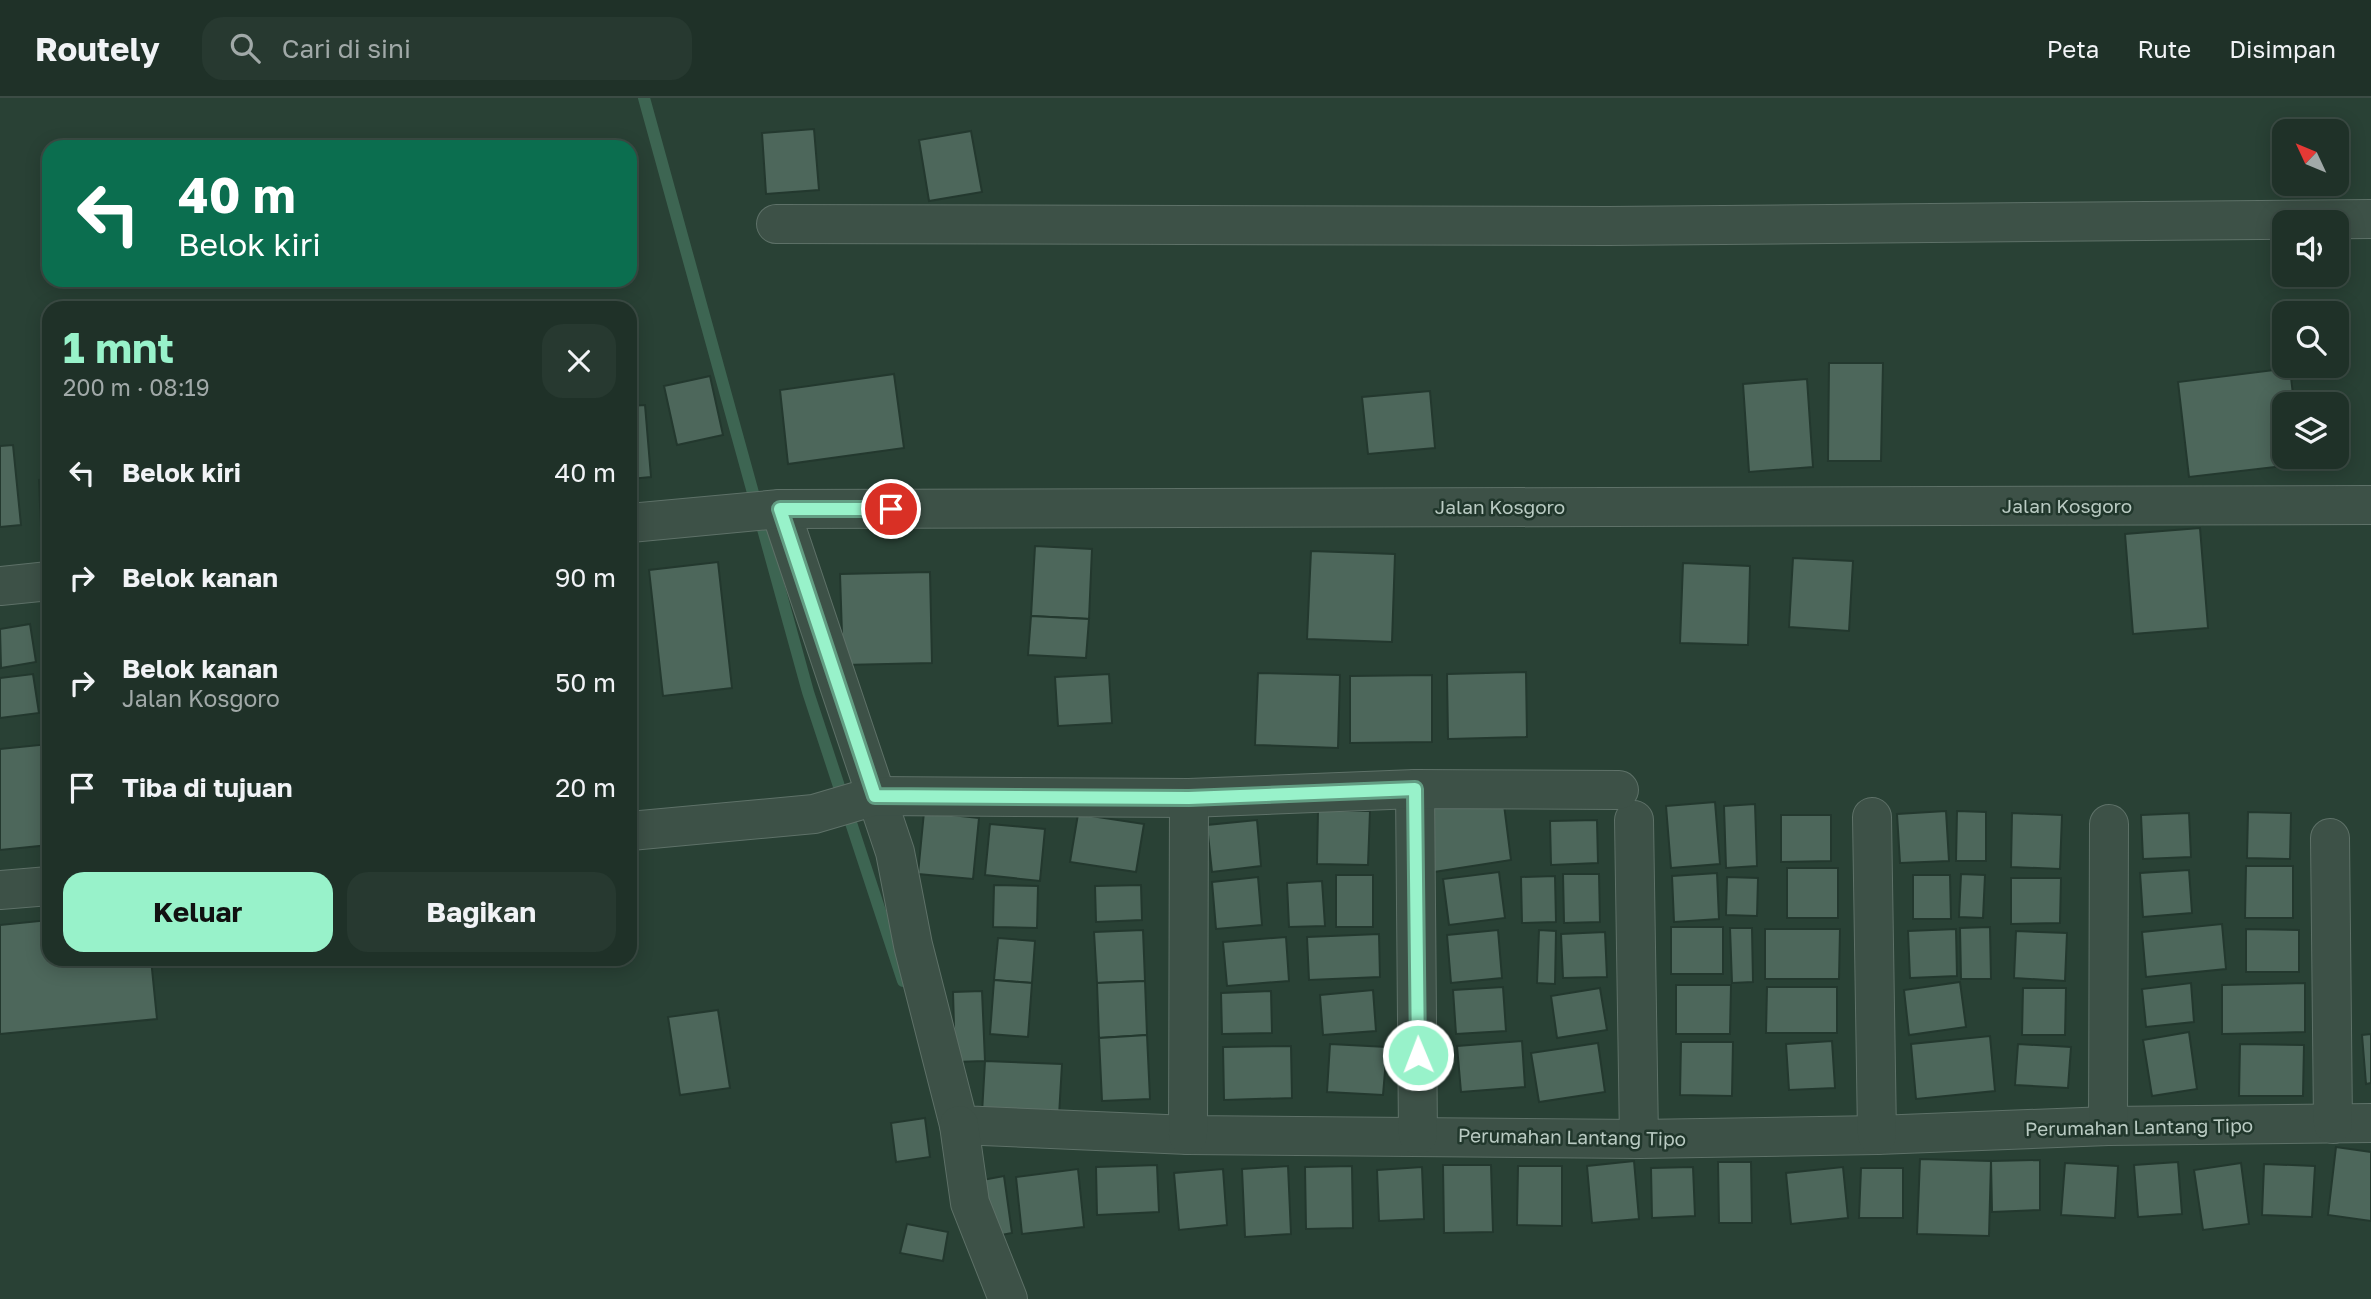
<!DOCTYPE html>
<html lang="id">
<meta charset="utf-8">
<style>
:root{--surface:#1f3128;--page:#273930;--text:#f1f3f6;--muted:#a1a9a8;--line:#3c4c45;--accent:#98f2ca}
body{margin:0;font-family:"Golos Text",sans-serif;background:var(--page);color:var(--text);height:100vh;display:flex;flex-direction:column;font-size:26px;white-space:nowrap}
*{box-sizing:border-box;margin:0}
p{font-size:23px;color:var(--muted)}
.icon{flex:none;width:38px;height:38px;fill:none;stroke:currentColor;stroke-width:2;stroke-linecap:round;stroke-linejoin:round}
.map{position:relative;flex:1;overflow:hidden}
.drawer{position:absolute;left:42px;top:203px;width:595px;height:665px;display:flex;flex-direction:column;background:var(--surface);border-radius:21px;box-shadow:0 4px 18px #0003,0 0 0 2px var(--line)}
.drawer>*{flex:none}
.banner{position:absolute;left:42px;top:42px;width:595px;height:147px;border-radius:21px;box-shadow:0 4px 18px #0003,0 0 0 2px var(--line);background:#0b6e4f;color:#fff;overflow:hidden}
.needle{width:46px;rotate:314deg}
.buttons{position:absolute;left:2272px;top:21px;display:grid;gap:14px}
.buttons a{display:grid;place-items:center;width:77px;height:77px;border-radius:14px;background:var(--surface);box-shadow:0 4px 18px #0003,0 0 0 2px var(--line);font-size:35px}
.pin{position:absolute;display:grid;place-items:center;width:60px;height:60px;color:#fff;margin:-30px;border:4px solid #fff;border-radius:50%;box-shadow:0 2px 7px #0007}
.me{position:absolute;width:77px;margin:-38px;rotate:359deg;stroke-linejoin:round;filter:drop-shadow(0 0 5px #0008)}
.turn{display:flex;align-items:center;gap:24px;height:147px;padding:0 21px;font-size:32px}
.turn .icon{width:91px;height:91px;stroke-width:2.5}
.turn b{display:block;font-size:49px;line-height:60px}
.round{display:grid;place-items:center;flex:none;width:74px;height:74px;border-radius:21px;background:var(--page)}
.head{display:flex;align-items:center;justify-content:space-between;height:119px;padding:0 21px}
h1{font-size:42px;font-weight:700;line-height:52px;color:var(--accent)}
.primary-button{display:flex;gap:14px;margin-top:auto;padding:14px 21px}
.primary-button a{flex:1;height:80px;border-radius:21px;background:var(--accent);color:#111;font-size:28px;font-weight:700;line-height:80px;text-align:center}
.primary-button a+a{background:var(--page);color:var(--text)}
ul{padding:0;list-style:none}
li{display:flex;align-items:center;gap:21px;height:105px;padding:0 21px}
li div{flex:1}
li b{display:block;font-size:26px}
li em{font-style:normal}
header{display:flex;align-items:center;gap:42px;box-sizing:border-box;height:98px;padding:0 35px;background:var(--surface);border-bottom:2px solid var(--line)}
header strong{font-size:33px}
nav{display:flex;gap:38px;margin-inline-start:auto;font-size:24px}
.search{width:490px;height:63px;background:var(--page);display:flex;align-items:center;gap:18px;box-sizing:border-box;padding:0 24px;border-radius:21px;color:var(--muted);font-size:26px}
.map>svg:first-child{display:block}
.lines{fill:none;stroke-linecap:round;stroke-linejoin:round}
.stream{stroke:#3d6552;stroke-width:12}
.building{fill:#4d675b;stroke:#23382e;stroke-width:2}
.minor-casing{stroke:#5e7168;stroke-width:40}
.minor{stroke:#3d5147;stroke-width:38}
.route-casing{stroke:#639d83;stroke-width:18}
.route{stroke:#98f2ca;stroke-width:12}
.labels{text-anchor:middle;stroke-width:5;stroke-linejoin:round;paint-order:stroke}
.street-label{font-size:19px;fill:#bacbc3;stroke:#21372c}
</style>
<header>
<strong>Routely</strong>
<div class="search"><svg class="icon" aria-label="search" viewBox="0 0 24 24"><circle cx="10" cy="10" r="6"/><path d="M15 15l6 6"/></svg>Cari di sini</div>
<nav><a>Peta</a><a>Rute</a><a>Disimpan</a></nav>
</header>
<div class="map">
<svg width="2371" height="1201" viewBox="0 0 2371 1201">
<rect width="100%" height="100%" fill="#294135"/>
<g class="lines">
<path class="stream" d="M644 0 808 594 903 883"/>
</g>
<g class="building">
<path d="M814 31 819 92 766 96 762 35Z"/>
<path d="M971 33 982 94 929 103 919 42Z"/>
<path d="M1829 265H1883L1881 363H1828Z"/>
<path d="M2290 270 2294 306H2284V359H2300L2301 366 2189 379 2178 284Z"/>
<path d="M894 276 904 350 788 366 780 292Z"/>
<path d="M710 278 723 337 677 347 664 288Z"/>
<path d="M1807 281 1813 369 1749 374 1743 286Z"/>
<path d="M1430 293 1435 350 1368 356 1362 299Z"/>
<path d="M645 307 651 379 630 381V308Z"/>
<path d="M13 347 21 427 0 429V348Z"/>
<path d="M49 381V428L41 429 39 382Z"/>
<path d="M2200 430 2208 530 2133 536 2125 436Z"/>
<path d="M1035 448 1092 451 1089 521 1031 518Z"/>
<path d="M1311 453 1395 456 1392 544 1307 541Z"/>
<path d="M1793 460 1853 463 1849 533 1789 529Z"/>
<path d="M718 464 732 590 663 598 649 472Z"/>
<path d="M1683 465 1750 468 1748 547 1680 545Z"/>
<path d="M930 474 932 565 843 567 840 476Z"/>
<path d="M1031 518 1089 521 1086 560 1028 557Z"/>
<path d="M30 526 36 564 1 570 0 531Z"/>
<path d="M43 534H49V587H48Z"/>
<path d="M1526 574 1527 639 1448 641 1447 576Z"/>
<path d="M1258 575 1340 577 1338 650 1255 647Z"/>
<path d="M33 576 39 615 0 620V580Z"/>
<path d="M1109 576 1112 625 1058 628 1055 579Z"/>
<path d="M1432 577V644L1350 645V578Z"/>
<path d="M49 646V747L0 752V651Z"/>
<path d="M1503 699 1511 762 1434 774 1426 710Z"/>
<path d="M1715 704 1720 766 1671 770 1666 708Z"/>
<path d="M1755 706 1757 768 1726 770 1724 708Z"/>
<path d="M1318 712 1370 713 1368 767 1317 766Z"/>
<path d="M1946 713 1949 763 1900 765 1897 716Z"/>
<path d="M1957 713 1986 714V763H1956Z"/>
<path d="M924 714 979 720 973 781 918 776Z"/>
<path d="M2248 714 2291 715 2290 761 2247 760Z"/>
<path d="M2012 715 2062 717 2060 771 2011 769Z"/>
<path d="M2189 715 2191 759 2143 761 2141 717Z"/>
<path d="M1078 716 1144 726 1136 774 1070 764Z"/>
<path d="M1781 717H1831V763L1781 764Z"/>
<path d="M1257 722 1261 768 1212 774 1207 727Z"/>
<path d="M1597 722 1598 765 1551 767 1550 723Z"/>
<path d="M990 726 1045 731 1040 783 985 777Z"/>
<path d="M2246 768H2293V820H2245Z"/>
<rect x="1787" y="770" width="51" height="50"/>
<path d="M2189 772 2192 815 2143 819 2140 775Z"/>
<path d="M1499 774 1505 820 1449 827 1443 781Z"/>
<path d="M1717 775 1719 821 1674 824 1672 778Z"/>
<path d="M1563 776H1599L1600 824 1564 825Z"/>
<path d="M1961 776 1985 777 1983 820 1959 819Z"/>
<rect x="1336" y="777" width="37" height="52"/>
<path d="M1913 777H1950L1951 821H1913Z"/>
<path d="M1555 778 1556 824 1522 825 1521 779Z"/>
<path d="M1258 779 1262 827 1216 831 1212 784Z"/>
<path d="M1727 779 1758 780 1757 818 1726 817Z"/>
<path d="M2011 780H2061L2060 825 2011 826Z"/>
<path d="M1322 783 1325 828 1289 829 1287 785Z"/>
<path d="M994 787 1038 788 1037 830 993 829Z"/>
<path d="M1141 787 1142 822 1096 824 1095 788Z"/>
<path d="M49 822V861H151L157 921 0 936V827Z"/>
<path d="M2222 826 2226 871 2146 879 2142 834Z"/>
<rect x="1671" y="829" width="52" height="47"/>
<path d="M1990 829 1991 881H1961L1960 830Z"/>
<path d="M1730 830H1752L1753 884 1732 885Z"/>
<path d="M1765 831H1840L1839 881H1765Z"/>
<path d="M1956 831 1957 878 1910 880 1908 833Z"/>
<path d="M2246 831 2299 832V874H2246Z"/>
<path d="M1143 832 1145 883 1097 885 1094 834Z"/>
<path d="M1498 832 1502 880 1451 885 1447 837Z"/>
<path d="M1539 832 1556 833 1555 886 1537 885Z"/>
<path d="M2016 833 2067 835 2065 883 2014 880Z"/>
<path d="M1605 834 1607 879 1563 880 1561 836Z"/>
<path d="M1379 836 1380 879 1309 882 1307 839Z"/>
<path d="M1286 839 1289 883 1227 888 1223 844Z"/>
<path d="M998 840 1035 843 1032 885 994 882Z"/>
<path d="M994 882 1032 885 1028 939 990 936Z"/>
<path d="M1145 883 1147 937 1099 940 1097 885Z"/>
<path d="M1960 884 1966 929 1909 937 1904 892Z"/>
<path d="M2191 885 2194 924 2146 929 2142 891Z"/>
<path d="M2305 885V934L2222 936V887Z"/>
<path d="M1676 887H1731L1730 936H1676Z"/>
<path d="M1503 889 1506 933 1456 936 1453 892Z"/>
<path d="M1767 889H1837V935H1766Z"/>
<path d="M1600 890 1607 932 1557 940 1551 898Z"/>
<path d="M2023 890H2066L2065 937H2022Z"/>
<path d="M1373 892 1376 933 1323 937 1320 897Z"/>
<path d="M982 893 985 963 955 964 953 894Z"/>
<path d="M1271 893 1272 935 1222 936 1221 895Z"/>
<path d="M718 912 730 990 680 997 668 919Z"/>
<path d="M2189 934 2197 991 2152 998 2143 942Z"/>
<path d="M2371 936V985L2366 986 2362 937Z"/>
<path d="M1147 937 1150 1001 1102 1003 1099 940Z"/>
<path d="M1990 938 1995 993 1916 1001 1911 946Z"/>
<path d="M1522 943 1525 989 1461 994 1457 948Z"/>
<path d="M1832 943 1835 990 1789 992 1786 946Z"/>
<path d="M1681 944H1733L1732 998 1680 997Z"/>
<path d="M1598 945 1605 994 1539 1004 1531 955Z"/>
<path d="M1330 946 1387 949 1383 997 1327 994Z"/>
<path d="M2018 946 2071 949 2068 990 2015 987Z"/>
<path d="M2240 946 2304 947 2303 998H2239Z"/>
<path d="M1291 948 1292 1000 1224 1002 1223 949Z"/>
<path d="M985 963 1062 966 1059 1018 982 1015Z"/>
<path d="M925 1020 930 1059 896 1064 891 1025Z"/>
<path d="M2336 1049 2371 1054V1123L2328 1117Z"/>
<path d="M1920 1061 1991 1063 1989 1138 1917 1136Z"/>
<path d="M2040 1062V1112L1992 1114 1991 1063Z"/>
<path d="M1634 1063 1639 1121 1592 1125 1587 1068Z"/>
<path d="M1718 1064H1751L1752 1125H1719Z"/>
<path d="M2178 1064 2182 1116 2138 1119 2134 1067Z"/>
<path d="M2065 1065 2118 1068 2115 1120 2061 1117Z"/>
<path d="M2241 1065 2249 1126 2203 1132 2194 1072Z"/>
<path d="M2264 1066 2315 1068 2312 1119 2262 1117Z"/>
<path d="M1157 1067 1159 1114 1097 1117 1096 1069Z"/>
<path d="M1443 1067H1491L1493 1134 1444 1135Z"/>
<path d="M1288 1068 1291 1136 1245 1139 1242 1071Z"/>
<path d="M1352 1068 1353 1130 1306 1131 1305 1069Z"/>
<path d="M1518 1068H1562V1128L1517 1127Z"/>
<path d="M1422 1069 1424 1121 1379 1123 1377 1072Z"/>
<path d="M1693 1069 1695 1118 1652 1120 1651 1070Z"/>
<path d="M1843 1069 1848 1120 1791 1126 1786 1075Z"/>
<path d="M1861 1070H1903V1120H1859Z"/>
<path d="M1078 1071 1084 1129 1022 1136 1016 1079Z"/>
<path d="M1223 1071 1227 1127 1179 1132 1174 1075Z"/>
<path d="M1004 1078 1012 1135 985 1140 977 1083Z"/>
<path d="M907 1126 948 1134 943 1163 900 1155Z"/>
</g>
<g class="lines">
<defs>
<g id="minor">
<path d="M776 126 1608 128 2371 121"/>
<path d="M780 411 895 754 913 847 959 1027 1188 1037 1639 1041 1877 1037 2108 1028 2371 1025"/>
<path d="M630 425 780 411 2371 407"/>
<path d="M0 488 49 483"/>
<path d="M1415 691 1418 1037"/>
<path d="M1872 719 1877 1037"/>
<path d="M1634 722 1639 1041"/>
<path d="M630 733 814 716 875 698 1189 700 1415 691 1619 692"/>
<path d="M2330 740 2333 1026"/>
<path d="M0 792 49 788"/>
<path d="M959 1027 970 1105 1008 1201"/>
<path d="M2108 1028 2109 726"/>
<path d="M1188 1037 1189 700"/>
</g>
</defs>
<use href="#minor" class="minor-casing"/>
<use href="#minor" class="minor"/>
</g>
<g class="lines">
<defs>
<path id="route" d="M891 411H780L875 698 1189 700 1415 691 1418 957"/>
</defs>
<use href="#route" class="route-casing"/>
<use href="#route" class="route"/>
</g>
<g class="labels">
<g class="street-label">
<text x="2067" y="415">Jalan Kosgoro</text>
<text x="1500" y="416">Jalan Kosgoro</text>
<text transform="translate(2139 1029) rotate(-1)" y="7">Perumahan Lantang Tipo</text>
<text transform="translate(1572 1039) rotate(1)" y="7">Perumahan Lantang Tipo</text>
</g>
</g>
</svg>
<div class="buttons">
<a><svg class="needle" viewBox="-14 -14 28 28"><path d="M0-13l5 13h-10z" fill="#e53935"/><path d="M0 13l5-13h-10z" fill="#a1a9a8"/></svg></a>
<a><svg class="icon" aria-label="sound" viewBox="0 0 24 24"><path d="M4 9h4l5-4v14l-5-4H4zM17 9q2 3 0 6"/></svg></a>
<a><svg class="icon" aria-label="search" viewBox="0 0 24 24"><circle cx="10" cy="10" r="6"/><path d="M15 15l6 6"/></svg></a>
<a><svg class="icon" aria-label="layers" viewBox="0 0 24 24"><path d="M12 4l9 5-9 5-9-5zM3 14l9 5 9-5"/></svg></a>
</div>
<div class="pin" style="left:891px;top:411px;background:#d93025"><svg class="icon" aria-label="arrive" viewBox="0 0 24 24"><path d="M6 21V4h12l-3 4 3 4H6"/></svg></div>
<svg class="me" style="left:1418px;top:957px" viewBox="-20 -20 40 40"><circle r="17" fill="#98f2ca" stroke="#fff" stroke-width="3"/><path d="M0-11L8 9 0 5-8 9z" fill="#fff"/></svg>
<div class="banner">
<div class="turn"><svg class="icon" aria-label="left" viewBox="0 0 24 24"><path d="M17 20v-9H6M10 6l-5 5 5 5"/></svg><div><b>40 m</b>Belok kiri</div></div>
</div>
<section class="drawer">
<div class="head"><div><h1>1 mnt</h1><p>200 m · 08:19</p></div><a class="round"><svg class="icon" aria-label="close" viewBox="0 0 24 24"><path d="M6 6l12 12M18 6L6 18"/></svg></a></div>
<ul>
<li><svg class="icon" aria-label="left" viewBox="0 0 24 24"><path d="M17 20v-9H6M10 6l-5 5 5 5"/></svg><div><b>Belok kiri</b></div><em>40 m</em></li>
<li><svg class="icon" aria-label="right" viewBox="0 0 24 24"><path d="M7 20v-9h11M14 6l5 5-5 5"/></svg><div><b>Belok kanan</b></div><em>90 m</em></li>
<li><svg class="icon" aria-label="right" viewBox="0 0 24 24"><path d="M7 20v-9h11M14 6l5 5-5 5"/></svg><div><b>Belok kanan</b><p>Jalan Kosgoro</p></div><em>50 m</em></li>
<li><svg class="icon" aria-label="arrive" viewBox="0 0 24 24"><path d="M6 21V4h12l-3 4 3 4H6"/></svg><div><b>Tiba di tujuan</b></div><em>20 m</em></li>
</ul>
<div class="primary-button"><a>Keluar</a><a>Bagikan</a></div>
</section>
</div>
